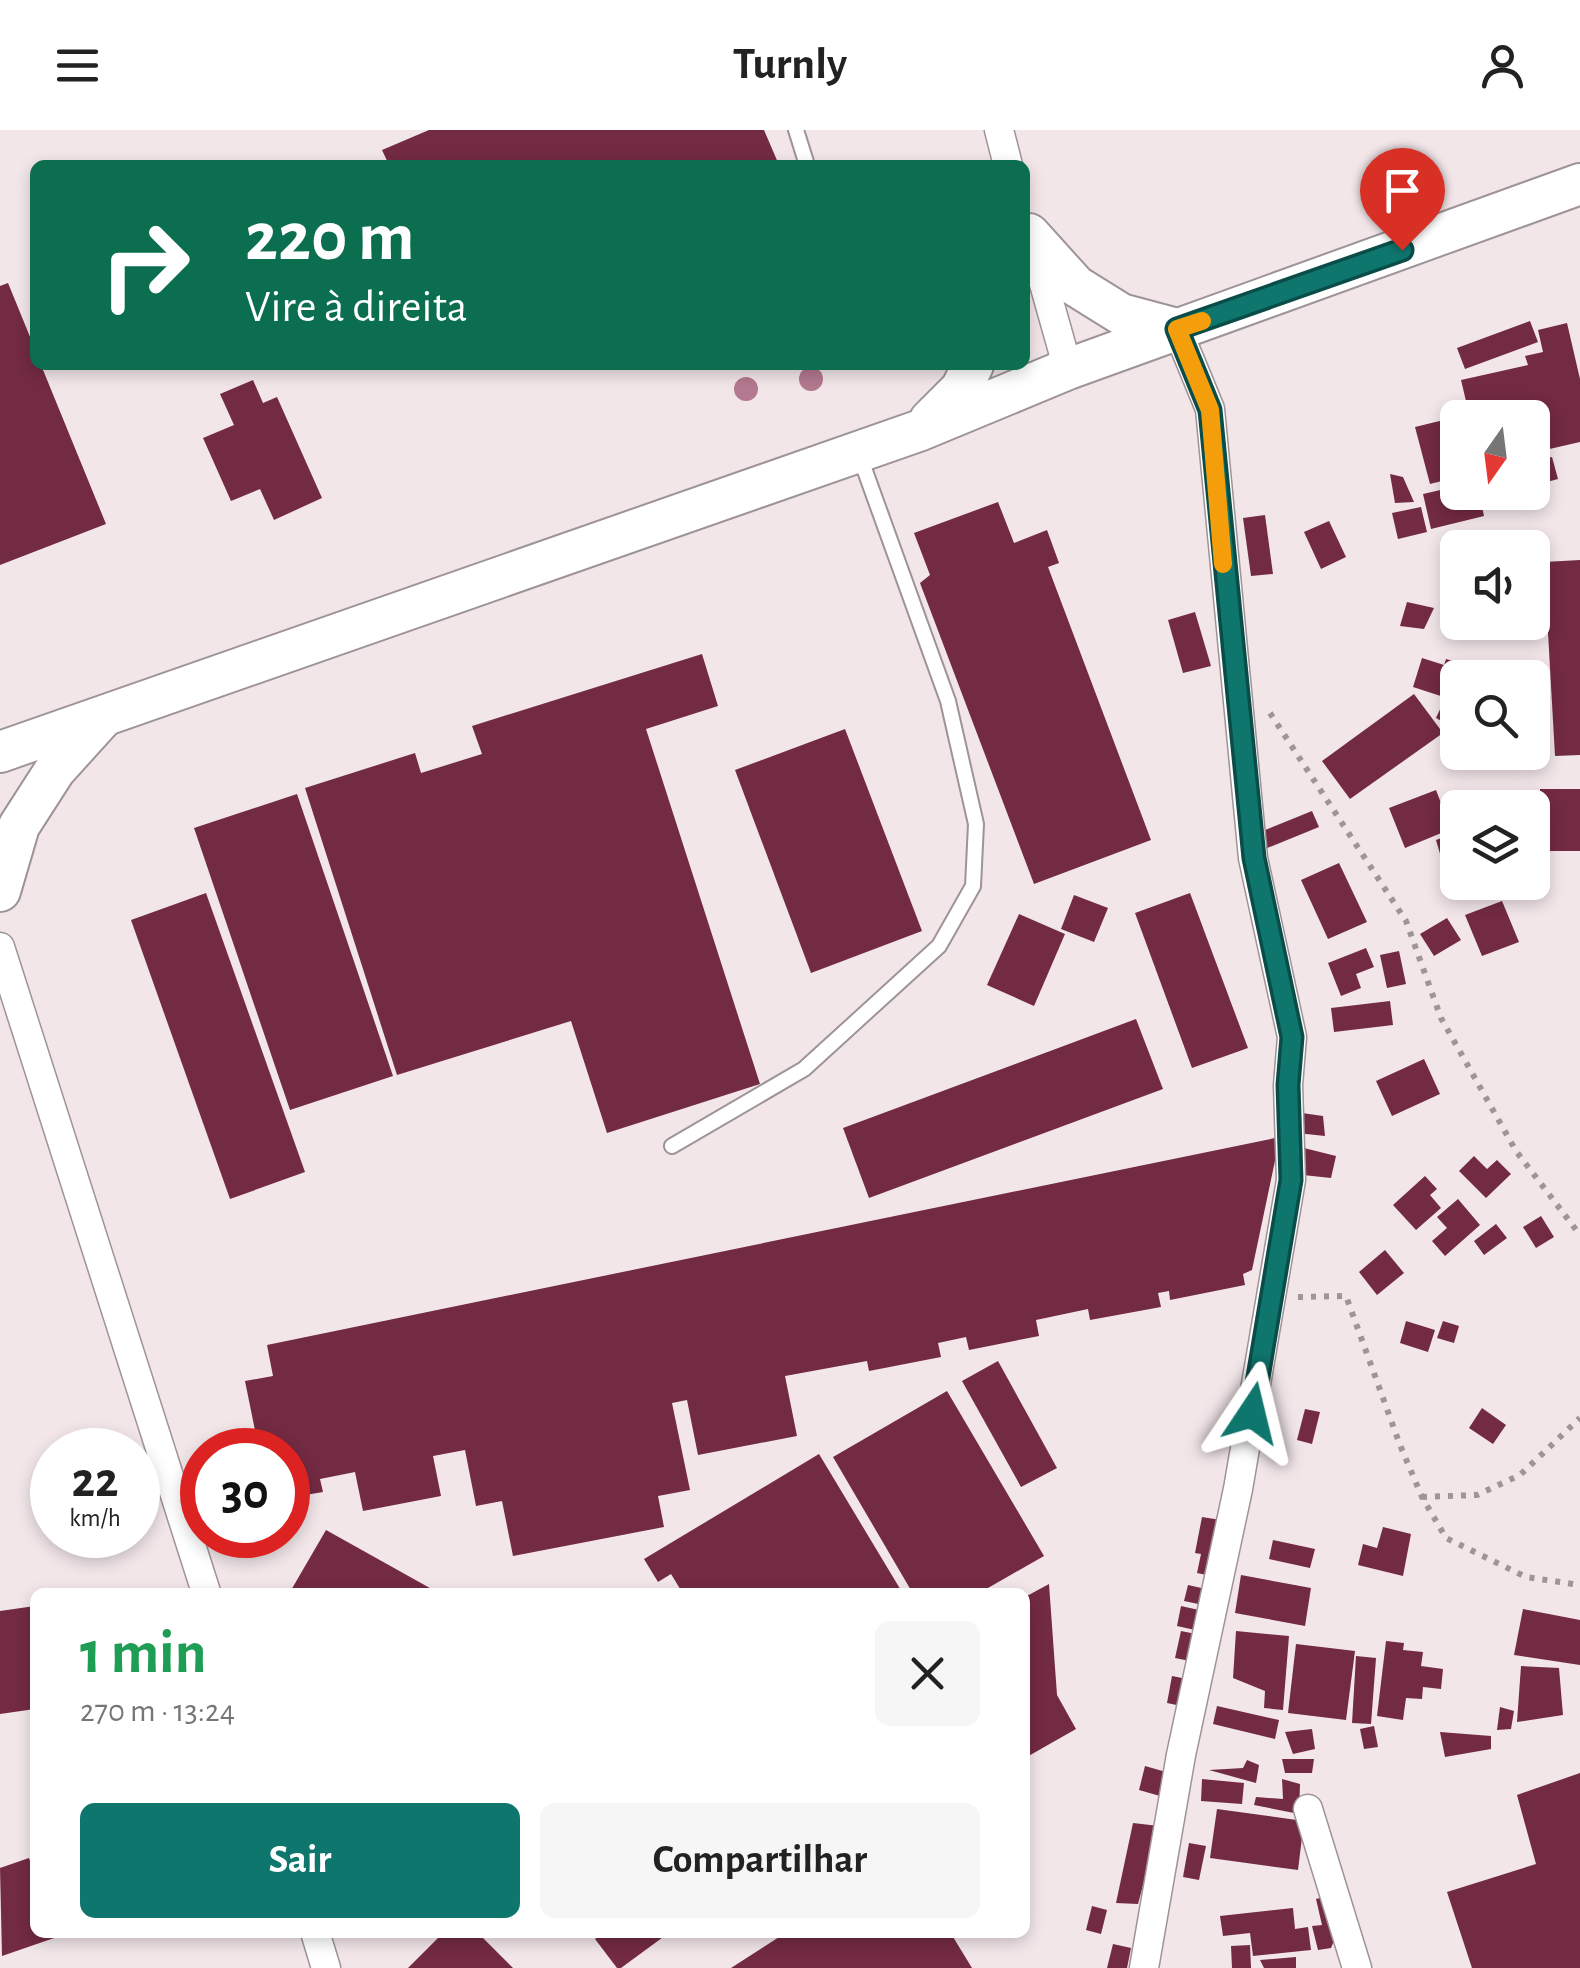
<!DOCTYPE html>
<html lang="pt">
<meta charset="utf-8">
<style>
:root{--surface:#fff;--page:#f6f6f6;--text:#222;--muted:#767676;--accent:#0f766e}
body{margin:0;font-family:"Alegreya Sans",sans-serif;background:var(--page);color:var(--text);height:100vh;display:flex;flex-direction:column;font-size:38px;white-space:nowrap}
*{box-sizing:border-box;margin:0}
p{font-size:32px;color:var(--muted)}
.icon{flex:none;width:55px;height:55px;fill:none;stroke:currentColor;stroke-width:2;stroke-linecap:round;stroke-linejoin:round}
.map{position:relative;flex:1;overflow:hidden}
.drawer{position:absolute;left:30px;top:1458px;width:1000px;height:350px;display:flex;flex-direction:column;background:var(--surface);border-radius:15px;box-shadow:0 5px 15px #0003}
.drawer>*{flex:none}
.guide{position:absolute;left:30px;top:30px;width:1000px;height:210px;border-radius:15px;box-shadow:0 5px 15px #0003;background:#0b6e4f;color:#fff;overflow:hidden}
.needle{width:65px;rotate:194deg}
.controls{position:absolute;left:1440px;top:270px;display:grid;gap:20px}
.controls a{display:grid;place-items:center;width:110px;height:110px;border-radius:15px;background:var(--surface);box-shadow:0 5px 15px #0003;font-size:50px}
.speed{position:absolute;left:30px;top:1298px;display:flex;gap:20px;font-size:50px;font-weight:700;text-align:center}
.speed>*{display:grid;place-content:center;width:130px;height:130px;border-radius:50%;background:var(--surface);box-shadow:0 5px 15px #0003;line-height:1}
.speed small{font-size:25px;font-weight:400}
.speed .limit{border:15px solid #d22;background:#fff;color:#111}
.pin{position:absolute;display:grid;place-items:center;width:85px;height:85px;color:#fff;margin:-102px -42px;border-radius:50% 50% 50% 0;rotate:-45deg;box-shadow:0 0 10px #0007}
.pin .icon{rotate:45deg}
.me{position:absolute;width:110px;margin:-55px;rotate:10deg;stroke-linejoin:round;filter:drop-shadow(0 0 8px #0008)}
.turn{display:flex;align-items:center;gap:35px;height:210px;padding:0 50px;font-size:45px}
.turn .icon{width:130px;height:130px;stroke-width:2.5}
.turn b{display:block;font-size:70px;line-height:85px}
.round{display:grid;place-items:center;flex:none;width:105px;height:105px;border-radius:15px;background:var(--page)}
.headline{display:flex;align-items:center;justify-content:space-between;height:170px;padding:0 50px}
h1{font-size:60px;font-weight:700;line-height:75px;color:#1e9e55}
.cta{display:flex;gap:20px;margin-top:auto;padding:20px 50px}
.cta a{flex:1;height:115px;border-radius:15px;background:var(--accent);color:#fff;font-size:40px;font-weight:700;line-height:115px;text-align:center}
.cta a+a{background:var(--page);color:var(--text)}
header{display:flex;justify-content:space-between;align-items:center;height:130px;padding:0 50px;background:var(--surface);font-size:45px;font-weight:700}
.map>svg:first-child{display:block}
.building{fill:#732a43}
.lines{fill:none;stroke-linecap:round;stroke-linejoin:round}
.lane-casing{stroke:#9e9396;stroke-width:18}
.street-casing{stroke:#9e9396;stroke-width:31}
.secondary-casing{stroke:#9e9396;stroke-width:44}
.path{stroke:#9e9597;stroke-width:6;stroke-dasharray:5 8;stroke-linecap:butt}
.lane{stroke:#fff;stroke-width:14}
.street{stroke:#fff;stroke-width:28}
.secondary{stroke:#fff;stroke-width:40}
.tree{fill:#b4798f}
.route-casing{stroke:#0a4d48;stroke-width:25}
.route{stroke:#0f766e;stroke-width:18}
.slow{stroke:#f59e0b;stroke-width:18}
</style>
<header><svg class="icon" aria-label="menu" viewBox="0 0 24 24"><path d="M4 6h16M4 12h16M4 18h16"/></svg>Turnly<svg class="icon" aria-label="person" viewBox="0 0 24 24"><circle cx="12" cy="8" r="4"/><path d="M4 21q1-7 8-7t8 7"/></svg></header>
<div class="map">
<svg width="1580" height="1838" viewBox="0 0 1580 1838">
<rect width="100%" height="100%" fill="#f2e6e9"/>
<g class="building">
<path d="M429 0H764L779 35H389L382 20Z"/>
<path d="M8 153 35 219V235H41L106 394 0 435V156Z"/>
<path d="M1530 191 1538 212 1465 239 1457 218Z"/>
<path d="M1567 193 1580 249V312L1532 323V288H1470L1461 250 1528 235 1525 226 1543 222 1538 200Z"/>
<path d="M253 250 263 273 277 267 322 368 274 390 260 359 231 371 203 308 234 295 220 264Z"/>
<path d="M1456 287 1458 347 1430 354 1415 297Z"/>
<path d="M1552 327 1558 349 1532 356V331Z"/>
<path d="M1390 344 1403 347 1414 372 1395 373Z"/>
<path d="M1458 356V362H1479L1484 386 1431 399 1423 364Z"/>
<path d="M998 372 1014 413 1047 400 1059 433 1048 437 1151 710 1034 754 920 453 930 445 914 403Z"/>
<path d="M1421 377 1427 402 1398 409 1392 383Z"/>
<path d="M1265 385 1273 444 1251 446 1243 388Z"/>
<path d="M1329 391 1346 427 1321 439 1304 402Z"/>
<path d="M1580 430V625L1555 626 1544 432Z"/>
<path d="M1407 472 1434 478 1424 499 1400 496Z"/>
<path d="M1195 482 1211 536 1183 543 1168 490Z"/>
<path d="M702 524 718 576 646 599 760 954 607 1003 571 891 397 945 305 658 415 623 421 643 482 624 472 596Z"/>
<path d="M1422 528 1444 535 1446 529 1464 534 1458 548 1453 570 1413 557Z"/>
<path d="M1414 564 1443 603 1350 669 1322 631Z"/>
<path d="M1443 573 1457 580 1449 595 1436 588Z"/>
<path d="M845 599 922 801 811 843 735 640Z"/>
<path d="M1462 622H1512L1513 632 1463 635Z"/>
<path d="M1540 659H1580V721H1539Z"/>
<path d="M1436 660 1451 699 1405 718 1389 678Z"/>
<path d="M297 664 393 946 290 980 194 698Z"/>
<path d="M1519 667 1521 678H1476V676Z"/>
<path d="M1312 681 1319 697 1260 721 1253 705Z"/>
<path d="M1458 702V729L1443 734 1436 710Z"/>
<path d="M1339 733 1367 792 1328 809 1301 750Z"/>
<path d="M206 763 305 1042 230 1069 131 790Z"/>
<path d="M1190 763 1248 918 1192 938 1135 783Z"/>
<path d="M1074 765 1108 778 1094 812 1061 799Z"/>
<path d="M1502 771 1519 812 1482 826 1465 785Z"/>
<path d="M1019 784 1065 804 1034 876 987 855Z"/>
<path d="M1447 788 1461 810 1434 826 1420 804Z"/>
<path d="M1366 818 1374 837 1356 844 1361 858 1341 866 1328 833Z"/>
<path d="M1399 821 1406 854 1387 858 1380 825Z"/>
<path d="M1390 871 1393 895 1334 902 1331 878Z"/>
<path d="M1136 889 1163 959 869 1068 843 998Z"/>
<path d="M1424 929 1440 964 1392 986 1376 951Z"/>
<path d="M1295 982 1323 986 1325 1006 1297 1003Z"/>
<path d="M1280 1007 1252 1140 1243 1144 1245 1155 1170 1170 1169 1161 1158 1163 1161 1177 1090 1190 1088 1179 1036 1190 1039 1206 969 1220 966 1207 938 1213 941 1227 869 1241 867 1231 785 1246 797 1306 698 1325 687 1270 672 1273 690 1360 658 1366 664 1397 513 1426 502 1371 476 1376 465 1320 433 1326 441 1366 363 1381 355 1342 320 1349 323 1362 288 1368V1320H259L245 1251 273 1246 267 1215Z"/>
<path d="M1304 1018 1336 1026 1331 1048 1303 1045Z"/>
<path d="M1474 1026 1487 1039 1497 1030 1511 1044 1486 1068 1459 1041Z"/>
<path d="M1425 1046 1437 1059 1430 1065 1441 1078 1416 1100 1393 1075Z"/>
<path d="M1458 1069 1480 1095 1445 1126 1432 1111 1447 1098 1437 1087Z"/>
<path d="M1541 1086 1554 1107 1536 1118 1523 1097Z"/>
<path d="M1496 1094 1507 1108 1484 1125 1474 1111Z"/>
<path d="M1385 1120 1404 1143 1377 1165 1359 1142Z"/>
<path d="M1406 1191 1435 1200 1428 1222 1400 1213Z"/>
<path d="M1443 1191 1459 1196 1454 1213 1437 1208Z"/>
<path d="M998 1231 1057 1338 1021 1357 962 1251Z"/>
<path d="M947 1261 1044 1426 981 1462H912L833 1327Z"/>
<path d="M1482 1278 1506 1295 1493 1314 1469 1298Z"/>
<path d="M1305 1279 1320 1282 1312 1314 1297 1310Z"/>
<path d="M819 1324 902 1462H682L671 1444 658 1452 644 1429Z"/>
<path d="M1202 1387 1227 1391 1216 1447 1197 1443 1201 1424 1195 1423Z"/>
<path d="M1383 1397 1411 1404 1403 1446 1358 1435 1363 1414 1377 1418Z"/>
<path d="M326 1400 437 1462H290Z"/>
<path d="M1273 1410 1315 1419 1310 1438 1269 1429Z"/>
<path d="M1241 1445 1311 1458 1305 1496 1235 1483Z"/>
<path d="M1049 1454 1057 1565 1076 1599 1025 1628V1467Z"/>
<path d="M1188 1455 1206 1459 1203 1475 1184 1471Z"/>
<path d="M35 1476V1579L0 1584V1481Z"/>
<path d="M1181 1476 1199 1480 1195 1500 1177 1496Z"/>
<path d="M1523 1479 1580 1490V1535L1514 1525Z"/>
<path d="M1181 1501 1201 1505 1195 1532 1175 1528Z"/>
<path d="M1236 1501 1289 1506 1283 1580 1264 1578 1265 1561 1233 1548Z"/>
<path d="M1386 1511 1404 1513 1403 1520 1423 1522 1421 1536 1443 1539 1441 1559 1423 1557 1422 1569 1406 1568 1403 1590 1377 1586Z"/>
<path d="M1296 1514 1355 1521 1346 1590 1288 1583Z"/>
<path d="M1356 1526 1376 1528 1371 1594 1352 1593Z"/>
<path d="M1521 1536 1559 1538 1563 1585 1517 1592Z"/>
<path d="M1172 1546 1197 1551 1191 1578 1167 1573Z"/>
<path d="M1217 1576 1279 1590 1275 1609 1213 1594Z"/>
<path d="M1500 1577 1514 1581 1511 1599 1497 1600Z"/>
<path d="M1374 1596 1378 1617 1364 1619 1360 1599Z"/>
<path d="M1312 1599 1315 1619 1293 1624 1285 1602Z"/>
<path d="M1440 1602 1491 1606V1619L1445 1627Z"/>
<path d="M1282 1629H1314L1312 1643H1285Z"/>
<path d="M1247 1630 1259 1635 1256 1653 1209 1640 1243 1638Z"/>
<path d="M1145 1636 1166 1642 1160 1666 1139 1660Z"/>
<path d="M1580 1643V1838H1472L1447 1762 1536 1734 1517 1665Z"/>
<path d="M1202 1649 1244 1653 1242 1674 1201 1671Z"/>
<path d="M1282 1649 1300 1654 1299 1684 1254 1675 1256 1667 1283 1669Z"/>
<path d="M1217 1679 1304 1691 1298 1740 1210 1728Z"/>
<path d="M1133 1693 1159 1696 1138 1774 1116 1773Z"/>
<path d="M1189 1713 1206 1716 1199 1750 1183 1747Z"/>
<path d="M29 1728 35 1745V1802H55L57 1807 2 1826 0 1738Z"/>
<path d="M1330 1765 1338 1801 1331 1818 1318 1820 1312 1796 1322 1795 1316 1769Z"/>
<path d="M1092 1776 1107 1780 1101 1804 1086 1800Z"/>
<path d="M1293 1778 1295 1799 1308 1797 1311 1820 1253 1826 1250 1803 1223 1806 1220 1786Z"/>
<path d="M444 1802H477L513 1838H408Z"/>
<path d="M604 1802H670L621 1838H617L595 1809Z"/>
<path d="M787 1802H950L972 1838H731Z"/>
<path d="M1113 1814 1131 1818 1127 1838H1107Z"/>
<path d="M1250 1815 1251 1838H1232L1231 1816Z"/>
<path d="M1296 1827V1838H1264L1260 1830Z"/>
</g>
<g class="lines">
<defs>
<g id="lane">
<path d="M796 0 807 35"/>
<path d="M672 1016 804 939 939 816 973 756 976 694 948 571 860 327"/>
</g>
<g id="street">
<path d="M999 0 1008 35"/>
<path d="M1033 115 1068 239"/>
<path d="M0 817 206 1462"/>
<path d="M1308 1679 1357 1838"/>
<path d="M315 1802 326 1838"/>
<path d="M1144 1838 1181 1625 1238 1359 1291 1050 1288 955 1292 907 1253 728 1210 279 1177 199"/>
</g>
<g id="secondary">
<path d="M1029 104 1076 156 1121 184 1177 199"/>
<path d="M930 290 961 259 973 235"/>
<path d="M0 622 921 300 1068 239 1580 54"/>
<path d="M0 761 19 696 55 640 103 587"/>
</g>
</defs>
<use href="#lane" class="lane-casing"/>
<use href="#street" class="street-casing"/>
<use href="#secondary" class="secondary-casing"/>
<g class="path">
<path d="M1270 583 1406 791 1441 888 1516 1021 1580 1105"/>
<path d="M1298 1167 1346 1166 1400 1315 1422 1367 1446 1408 1526 1447 1580 1455"/>
<path d="M1422 1367 1477 1365 1520 1345 1580 1288"/>
</g>
<use href="#lane" class="lane"/>
<use href="#street" class="street"/>
<use href="#secondary" class="secondary"/>
</g>
<g class="tree">
<circle cx="811" cy="249" r="12"/>
<circle cx="746" cy="259" r="12"/>
</g>
<g class="lines">
<defs>
<path id="route" d="M1252 1283 1291 1050 1288 955 1292 907 1254 728 1210 280 1177 199 1402 120"/>
</defs>
<use href="#route" class="route-casing"/>
<use href="#route" class="route"/>
<path class="slow" d="M1202 191 1177 199 1210 280 1223 434"/>
</g>
</svg>
<div class="controls">
<a><svg class="needle" viewBox="-14 -14 28 28"><path d="M0-13l5 13h-10z" fill="#e53935"/><path d="M0 13l5-13h-10z" fill="#767676"/></svg></a>
<a><svg class="icon" aria-label="sound" viewBox="0 0 24 24"><path d="M4 9h4l5-4v14l-5-4H4zM17 9q2 3 0 6"/></svg></a>
<a><svg class="icon" aria-label="search" viewBox="0 0 24 24"><circle cx="10" cy="10" r="6"/><path d="M15 15l6 6"/></svg></a>
<a><svg class="icon" aria-label="layers" viewBox="0 0 24 24"><path d="M12 4l9 5-9 5-9-5zM3 14l9 5 9-5"/></svg></a>
</div>
<div class="speed"><div>22<small>km/h</small></div><div class="limit">30</div></div>
<div class="pin" style="left:1402px;top:120px;background:#d93025"><svg class="icon" aria-label="arrive" viewBox="0 0 24 24"><path d="M6 21V4h12l-3 4 3 4H6"/></svg></div>
<svg class="me" style="left:1252px;top:1283px" viewBox="-20 -20 40 40"><path d="M0-17L14 15 0 8-14 15z" fill="#0f766e" stroke="#fff" stroke-width="4"/></svg>
<div class="guide">
<div class="turn"><svg class="icon" aria-label="right" viewBox="0 0 24 24"><path d="M7 20v-9h11M14 6l5 5-5 5"/></svg><div><b>220 m</b>Vire à direita</div></div>
</div>
<section class="drawer">
<div class="headline"><div><h1>1 min</h1><p>270 m · 13:24</p></div><a class="round"><svg class="icon" aria-label="close" viewBox="0 0 24 24"><path d="M6 6l12 12M18 6L6 18"/></svg></a></div>
<div class="cta"><a>Sair</a><a>Compartilhar</a></div>
</section>
</div>
